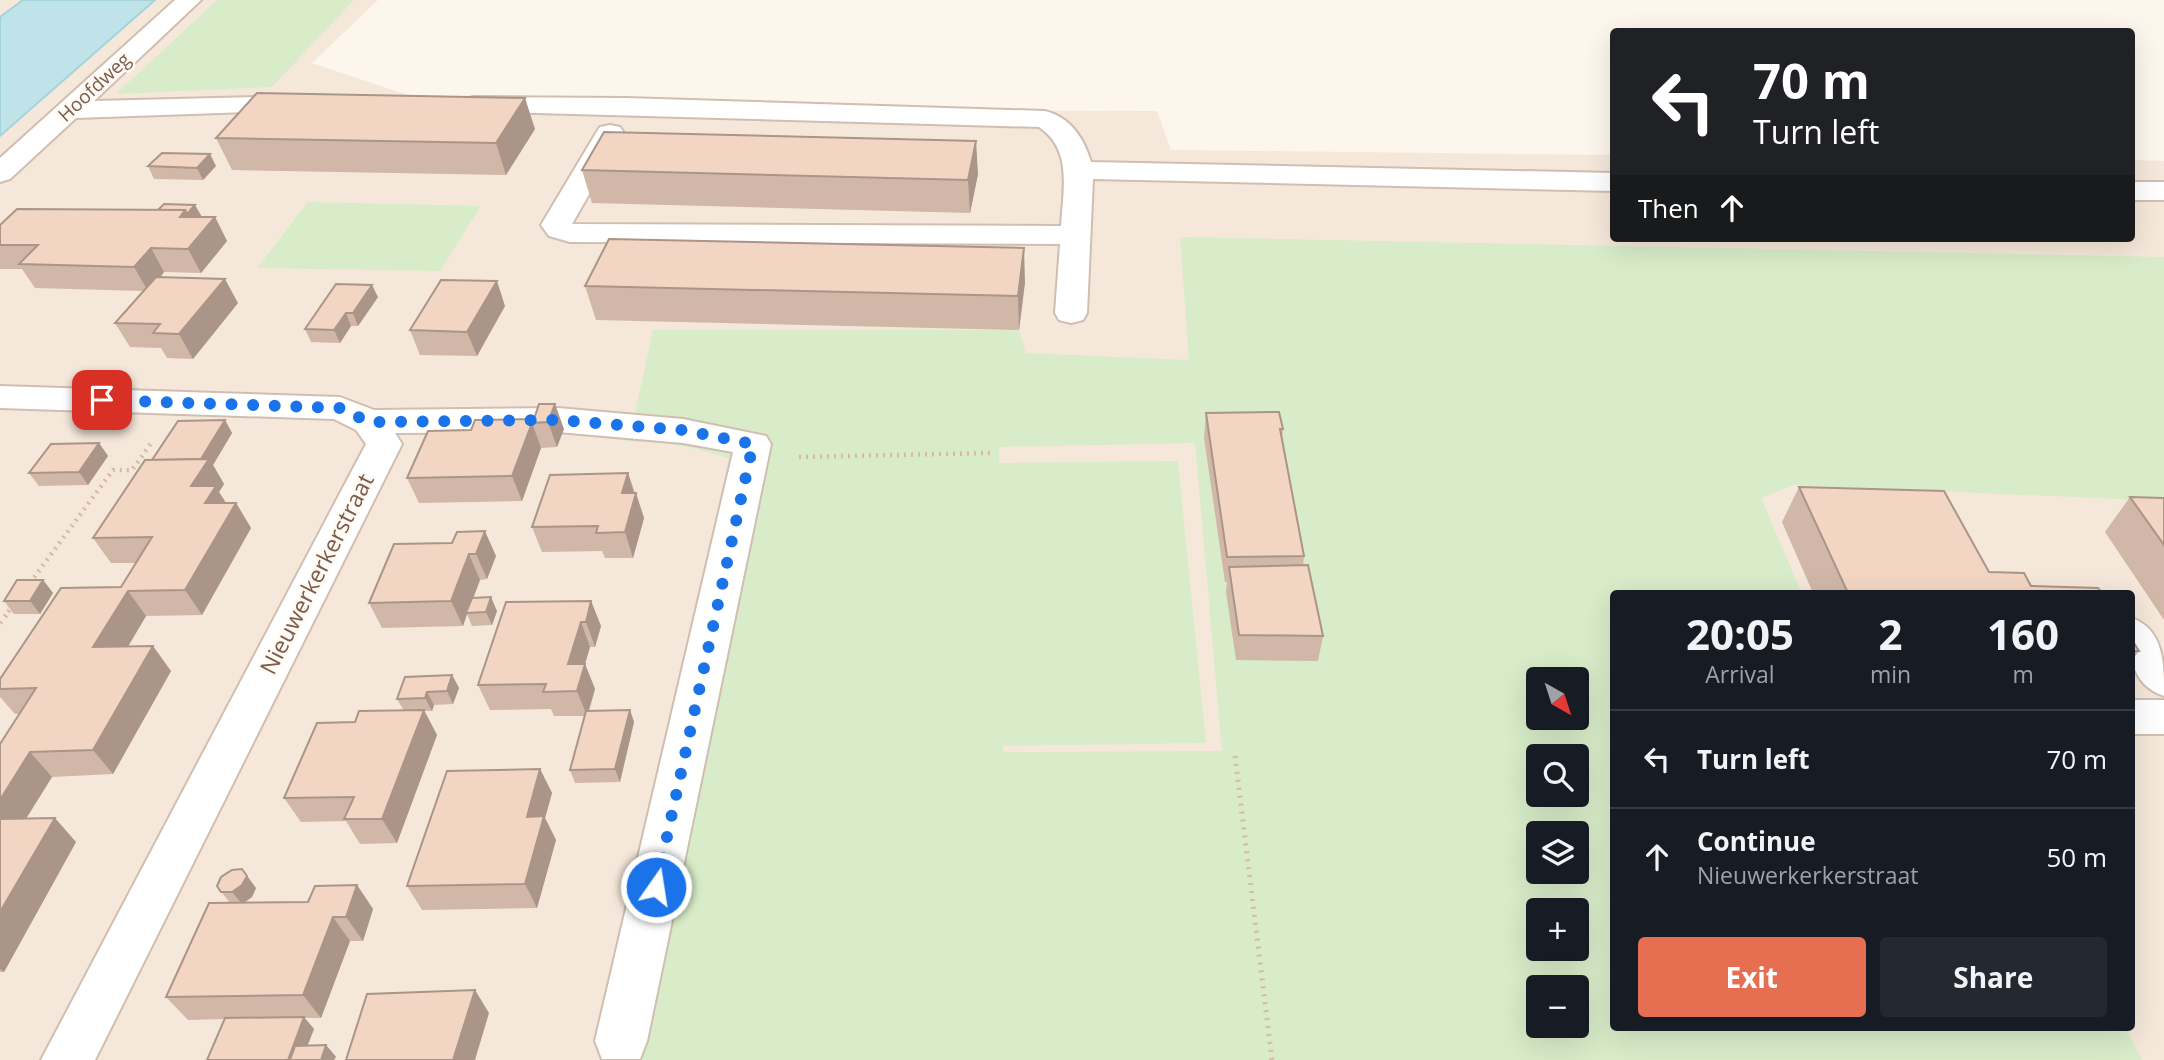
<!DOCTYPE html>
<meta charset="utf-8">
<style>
:root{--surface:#171b24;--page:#242831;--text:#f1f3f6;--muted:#9ea1a6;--line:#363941;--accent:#e76f51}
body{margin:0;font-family:"Open Sans",sans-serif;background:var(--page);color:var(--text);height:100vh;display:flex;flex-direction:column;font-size:26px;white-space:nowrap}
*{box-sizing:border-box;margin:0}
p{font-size:23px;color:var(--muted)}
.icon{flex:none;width:38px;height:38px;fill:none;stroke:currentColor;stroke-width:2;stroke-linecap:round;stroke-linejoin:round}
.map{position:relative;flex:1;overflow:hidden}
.drawer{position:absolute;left:1610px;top:590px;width:525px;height:441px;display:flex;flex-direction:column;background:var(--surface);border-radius:7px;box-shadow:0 7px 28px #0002}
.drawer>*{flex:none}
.top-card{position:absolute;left:1610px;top:28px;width:525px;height:214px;border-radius:7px;box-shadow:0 7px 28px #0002;background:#202124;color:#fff;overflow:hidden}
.needle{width:46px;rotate:141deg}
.tools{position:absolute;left:1526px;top:667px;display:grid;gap:14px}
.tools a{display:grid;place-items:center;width:63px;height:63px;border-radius:7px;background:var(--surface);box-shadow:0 7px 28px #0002;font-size:35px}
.pin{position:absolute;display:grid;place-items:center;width:60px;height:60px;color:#fff;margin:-30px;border-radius:14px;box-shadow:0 4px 10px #0006}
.me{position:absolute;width:77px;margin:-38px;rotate:13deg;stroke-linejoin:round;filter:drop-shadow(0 0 5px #0008)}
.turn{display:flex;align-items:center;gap:24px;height:147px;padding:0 28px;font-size:32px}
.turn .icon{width:91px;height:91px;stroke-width:2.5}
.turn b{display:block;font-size:49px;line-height:60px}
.then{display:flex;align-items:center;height:66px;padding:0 28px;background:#0003;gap:14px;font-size:26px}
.eta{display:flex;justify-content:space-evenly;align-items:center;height:119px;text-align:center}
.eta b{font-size:42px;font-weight:700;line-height:49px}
.primary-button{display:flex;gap:14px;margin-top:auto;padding:14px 28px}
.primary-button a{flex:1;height:80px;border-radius:7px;background:var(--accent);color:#fff;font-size:28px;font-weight:700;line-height:80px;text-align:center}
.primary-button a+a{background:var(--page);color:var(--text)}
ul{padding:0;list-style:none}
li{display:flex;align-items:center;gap:21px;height:98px;padding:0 28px;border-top:2px solid var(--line)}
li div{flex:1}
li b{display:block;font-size:26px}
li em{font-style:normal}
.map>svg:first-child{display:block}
.residential{fill:#f5e8da;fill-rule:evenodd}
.green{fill:#d8ecc9;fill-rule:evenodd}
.water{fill:#bfe3e8;stroke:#a5d3da;stroke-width:2}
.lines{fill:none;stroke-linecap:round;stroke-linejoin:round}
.minor-casing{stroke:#d1beb0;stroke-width:4}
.path-far1{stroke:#d9b8a5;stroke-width:4.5;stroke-dasharray:2 5;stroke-linecap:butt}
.path{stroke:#d9b8a5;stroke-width:5;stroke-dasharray:2 6;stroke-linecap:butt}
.minor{fill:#fff;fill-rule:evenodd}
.wall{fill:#d1b7a8}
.shaded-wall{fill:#aa9588}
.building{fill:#f3d5c3;stroke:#aa9588;stroke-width:2}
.route{stroke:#1a73e8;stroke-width:12;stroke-dasharray:0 21.6}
.labels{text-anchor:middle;stroke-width:5;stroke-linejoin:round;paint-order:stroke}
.far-street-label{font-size:19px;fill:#7a5c4d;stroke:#fffaf3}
.street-label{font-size:23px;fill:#7a5c4d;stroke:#fffaf3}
</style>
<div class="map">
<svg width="2164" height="1060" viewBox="0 0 2164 1060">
<rect width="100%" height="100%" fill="#fdf6ec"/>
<path class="residential" d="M0 0H378L312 63 453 110 1157 111 1171 150 1613 155 1614 238H2132V160L2164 161V1060H0ZM1614 593H2132V1027H1614ZM1538 679H1577V718H1538ZM1538 756H1577V794H1538ZM1538 833H1577V872H1538ZM1538 910H1577V948H1538ZM1538 987H1577V1026H1538Z"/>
<g class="green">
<path d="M217 0H354L272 87 116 94Z"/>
<path d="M308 202 481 206 440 271 257 268Z"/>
<path d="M1180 237 2164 257V501L1794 485 1761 498 1802 593H1614V1027H2125L2142 1060H637L757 469C714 451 672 441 626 441L634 418 653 330H1019L1026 353 1189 360ZM1195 443 1222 751 1003 752V746L1206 743 1178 461 999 463V447ZM1538 679H1577V718H1538ZM1538 756H1577V794H1538ZM1538 833H1577V872H1538ZM1538 910H1577V948H1538ZM1538 987H1577V1026H1538Z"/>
</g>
<path class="water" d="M23 0H155L0 136V17Z"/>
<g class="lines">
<defs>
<g id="minor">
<path d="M175 0H201L94 101 298 96 308 98 311 104 308 110 76 118 10 179 0 182V158Z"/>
<path d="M474 97 626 98 1045 111C1070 117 1084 138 1091 162L1614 173V191L1093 179 1087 313 1083 320 1071 323 1059 320 1055 313 1060 244 570 242 549 236 541 225 596 133 600 127 610 125 620 127 624 133 572 224 1061 226C1063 190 1073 150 1039 127L464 111 461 105 464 99Z"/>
<rect x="2132" y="182" width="32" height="18"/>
<path d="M0 386 340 397 374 410 558 408 683 419 766 436 771 444 647 1041 640 1059H602L595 1041 733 452 683 443 558 432 395 433 402 444 95 1060H41L366 444 356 430 334 419 0 408Z"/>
<path d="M2132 618C2164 630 2164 663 2164 696 2128 684 2129 650 2132 618Z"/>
<rect x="2132" y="700" width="32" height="34"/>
</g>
</defs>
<use href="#minor" class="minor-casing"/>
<g class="path-far1">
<path d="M799 457 990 453"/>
<path d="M30 583 113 470H132L152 442"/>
<path d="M8 612 12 607"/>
</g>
<g class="path">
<path d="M0 623 10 610"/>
<path d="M1235 756 1272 1060"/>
</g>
<use href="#minor" class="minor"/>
</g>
<g class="wall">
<path d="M535 129 506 175 232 170 216 138Z"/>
<path d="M148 166H216L203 180 154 179Z"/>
<path d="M582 170 978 174 970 213 592 203Z"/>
<path d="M195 205 201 217H215L227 241 201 273 164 272 161 277 238 303 193 359 167 358 161 348 130 347 115 323 143 291 35 288 22 269H0V225L158 210Z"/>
<path d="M1025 282 1019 330 596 320 585 286Z"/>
<path d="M378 297 358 326H351L340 343 311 342 305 329Z"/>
<path d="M505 306 477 356 420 355 410 330Z"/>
<path d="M539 404 564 429 557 447 541 448 522 501 419 503 407 478 471 430 534 419Z"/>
<path d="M1206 413 1283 429 1282 439 1304 556 1303 565 1323 636 1318 661 1236 660 1226 592 1227 582H1225L1204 438Z"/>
<path d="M225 420 232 433 213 465 224 484 219 492 226 503H236L251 528 202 615 146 616 128 646 171 671 113 774 52 777 26 818 76 842 4 972H0V744L19 714H15L0 697V679L121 587 136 563H111L93 538 152 460Z"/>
<path d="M99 443 108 456 88 485 39 486 29 473Z"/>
<path d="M628 473 644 518 633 558H605L602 551 542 552 532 527Z"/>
<path d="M1799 487 1989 572 2031 586 2102 593H1813L1782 522Z"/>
<path d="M2130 497 2164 498V620L2105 532Z"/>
<path d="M394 544 496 556 487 579 480 580 473 598 497 611 492 625 472 626 467 614 463 626 382 628 369 603Z"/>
<path d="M43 580 53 593 40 614H14L4 601Z"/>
<path d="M591 601 601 626 595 647H590L585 664 595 689 589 711 630 710 634 722 620 782 575 783 570 770 585 716H554L551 709 490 710 478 685Z"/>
<path d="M2132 640 2139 651 2132 660Z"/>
<path d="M452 675 459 688 453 704 434 705 432 711H424L437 735 397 843 360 844 346 821 301 822 284 798 355 722 404 711 397 699Z"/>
<path d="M540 769 552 793 545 818 556 840 537 908 422 910 407 886Z"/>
<path d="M357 885 373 909 363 941H350L321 1018H304L314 1029 307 1046 326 1045 336 1057 225 1019 188 1020 166 997 230 903 217 886 256 888 252 897 244 903 308 902Z"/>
</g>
<g class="shaded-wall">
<path d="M525 98 535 129 506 175 496 143Z"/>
<path d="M976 141 978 174 970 213 968 180Z"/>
<path d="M210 154 216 166 203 180 197 168Z"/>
<path d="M195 205 202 217H180L185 210Z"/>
<path d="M215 217 227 241 201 273 188 249Z"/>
<path d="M151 248 164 272 148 291 134 267Z"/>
<path d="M1024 248 1025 282 1019 330 1018 296Z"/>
<path d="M225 279 238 303 193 359 179 334Z"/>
<path d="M497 281 505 306 477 356 467 332Z"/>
<path d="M372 285 378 297 358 326 353 313Z"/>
<path d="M346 313 351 326 340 343 334 330Z"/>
<path d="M555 404 564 429 557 447 548 422Z"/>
<path d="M225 420 232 433 213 465 224 484 219 492 231 511 221 528 191 486 193 471Z"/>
<path d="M532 423 541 448 522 501 512 476Z"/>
<path d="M99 443 108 456 88 485 79 472Z"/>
<path d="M628 473 635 496 636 493 644 518 633 558 625 532 622 493Z"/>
<path d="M236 503 251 528 202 615 185 590Z"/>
<path d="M485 531 496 556 487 579 476 554Z"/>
<path d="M469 554 480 580 468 612 466 613 467 614 463 626 451 601Z"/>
<path d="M43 580 53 593 40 614 30 601Z"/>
<path d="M128 591 146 616 113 672 93 647Z"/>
<path d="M491 597 497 611 492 625 486 612Z"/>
<path d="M591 601 601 626 595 647 586 622Z"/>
<path d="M581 622 590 647 585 664 595 689 587 716 577 691 568 664Z"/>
<path d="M153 646 171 671 113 774 93 750Z"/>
<path d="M452 675 459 688 453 704 447 691Z"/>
<path d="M427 692 434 705 432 711 425 698Z"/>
<path d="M424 710 437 735 397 843 382 819Z"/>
<path d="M630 710 634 722 620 782 615 769Z"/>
<path d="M30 752 52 777 11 843 0 831V800Z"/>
<path d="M540 769 552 793 545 818 556 840 537 908 525 884 527 817Z"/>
<path d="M55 818 76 842 4 972 0 969V912Z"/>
<path d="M242 869 256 888 252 897 242 904 232 892Z"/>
<path d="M357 885 373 909 363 941 346 917Z"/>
<path d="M333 917 350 941 321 1018 303 995Z"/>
<path d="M475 990 489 1013 475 1060H453Z"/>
<path d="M304 1017 314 1029 302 1060H288Z"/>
<path d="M326 1045 336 1057 334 1060H321Z"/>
</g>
<g class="building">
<path d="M257 93 525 98 496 143 216 138Z"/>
<path d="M604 132 976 141 968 180 582 170Z"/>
<path d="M162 153 210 154 197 168 148 166Z"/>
<path d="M164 204 195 205 187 214 185 210H158Z"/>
<path d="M17 209 185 210 180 217H215L188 249 151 248 134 267 19 264 38 245H0V225Z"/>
<path d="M609 239 1024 248 1018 296 585 286Z"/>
<path d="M156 277 225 279 179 334 153 333 160 324 115 323Z"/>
<path d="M441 280 497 281 467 332 410 330Z"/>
<path d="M336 284 372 285 353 313H346L334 330 305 329Z"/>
<path d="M539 404H555L548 422 532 423 512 476 407 478 428 431 471 430 475 420 534 419Z"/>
<path d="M1279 412 1283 429H1280L1304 556 1227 557 1206 413Z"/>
<path d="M225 420 201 459 152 460 178 421Z"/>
<path d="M99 443 79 472 29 473 51 444Z"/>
<path d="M209 459 191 486H216L205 503H236L185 590 128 591 93 647 153 646 93 750 30 752 0 800V744L36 688 0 689V679L61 588 121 587 152 537 93 538 145 460Z"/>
<path d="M628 473 622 493H636L625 532 596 533 598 526 532 527 550 475Z"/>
<path d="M1799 487 1944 491 1989 572 2024 573 2031 586 2098 588 2102 593H1848Z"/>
<path d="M2130 497 2164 498V545Z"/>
<path d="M485 531 476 554H469L451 601 369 603 394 544 452 543 457 532Z"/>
<path d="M1308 565 1323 636 1239 635 1229 567Z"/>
<path d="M17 580H43L30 601H4Z"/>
<path d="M491 597 486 612 466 613 472 598Z"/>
<path d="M591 601 586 622H581L568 664H585L577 691 543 692 546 684 478 685 506 602Z"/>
<path d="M2132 640 2139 651H2132Z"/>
<path d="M452 675 447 691 427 692 425 698 397 699 405 677Z"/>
<path d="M424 710 382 819H344L354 797 284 798 317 723 355 722 359 711Z"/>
<path d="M630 710 615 769 570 770 586 711Z"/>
<path d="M540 769 527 817 544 816 525 884 407 886 447 771Z"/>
<path d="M55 818 0 912V819Z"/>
<path d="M242 869 247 876 242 885 232 892H221L217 886 221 877 232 870Z"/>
<path d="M357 885 346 917H333L303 995 166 997 209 903 308 902 315 886Z"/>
<path d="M475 990 453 1060H346L367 994Z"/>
<path d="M304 1017 288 1060H207L225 1018Z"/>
<path d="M326 1045 321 1060H290L295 1046Z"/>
</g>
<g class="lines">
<path class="route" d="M102 400 340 408 369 422 558 420 683 430 753 444 656 887"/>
</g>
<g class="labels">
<g class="far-street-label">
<text transform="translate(94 87) rotate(-43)" y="7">Hoofdweg</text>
</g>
<g class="street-label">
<text transform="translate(317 574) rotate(-63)" y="8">Nieuwerkerkerstraat</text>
</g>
</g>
</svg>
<div class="tools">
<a><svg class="needle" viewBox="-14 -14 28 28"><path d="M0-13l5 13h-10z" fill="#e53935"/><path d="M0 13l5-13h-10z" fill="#9ea1a6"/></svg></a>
<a><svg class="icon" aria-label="search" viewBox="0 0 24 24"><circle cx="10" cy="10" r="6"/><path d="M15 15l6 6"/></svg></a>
<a><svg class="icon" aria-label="layers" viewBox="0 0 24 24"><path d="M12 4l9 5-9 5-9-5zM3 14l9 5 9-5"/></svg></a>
<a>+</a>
<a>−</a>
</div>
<div class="pin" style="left:102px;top:400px;background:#d93025"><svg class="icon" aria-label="arrive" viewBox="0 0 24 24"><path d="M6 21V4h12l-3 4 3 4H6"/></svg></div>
<svg class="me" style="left:656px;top:887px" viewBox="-20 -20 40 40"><circle r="17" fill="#1a73e8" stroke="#fff" stroke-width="3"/><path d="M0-11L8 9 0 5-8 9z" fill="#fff"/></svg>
<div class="top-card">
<div class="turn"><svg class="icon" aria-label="left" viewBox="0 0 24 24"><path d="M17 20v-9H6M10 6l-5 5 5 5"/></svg><div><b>70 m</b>Turn left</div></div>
<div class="then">Then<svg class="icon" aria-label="ahead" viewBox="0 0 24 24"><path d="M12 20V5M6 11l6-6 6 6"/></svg></div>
</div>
<section class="drawer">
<div class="eta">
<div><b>20:05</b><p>Arrival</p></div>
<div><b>2</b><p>min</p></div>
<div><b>160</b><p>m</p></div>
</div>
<ul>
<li><svg class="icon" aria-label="left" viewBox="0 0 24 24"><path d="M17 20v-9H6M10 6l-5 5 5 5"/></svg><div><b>Turn left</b></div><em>70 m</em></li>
<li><svg class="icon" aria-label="ahead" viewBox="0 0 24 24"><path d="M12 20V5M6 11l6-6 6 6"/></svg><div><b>Continue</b><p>Nieuwerkerkerstraat</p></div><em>50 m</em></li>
</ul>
<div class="primary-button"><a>Exit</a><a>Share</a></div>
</section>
</div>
